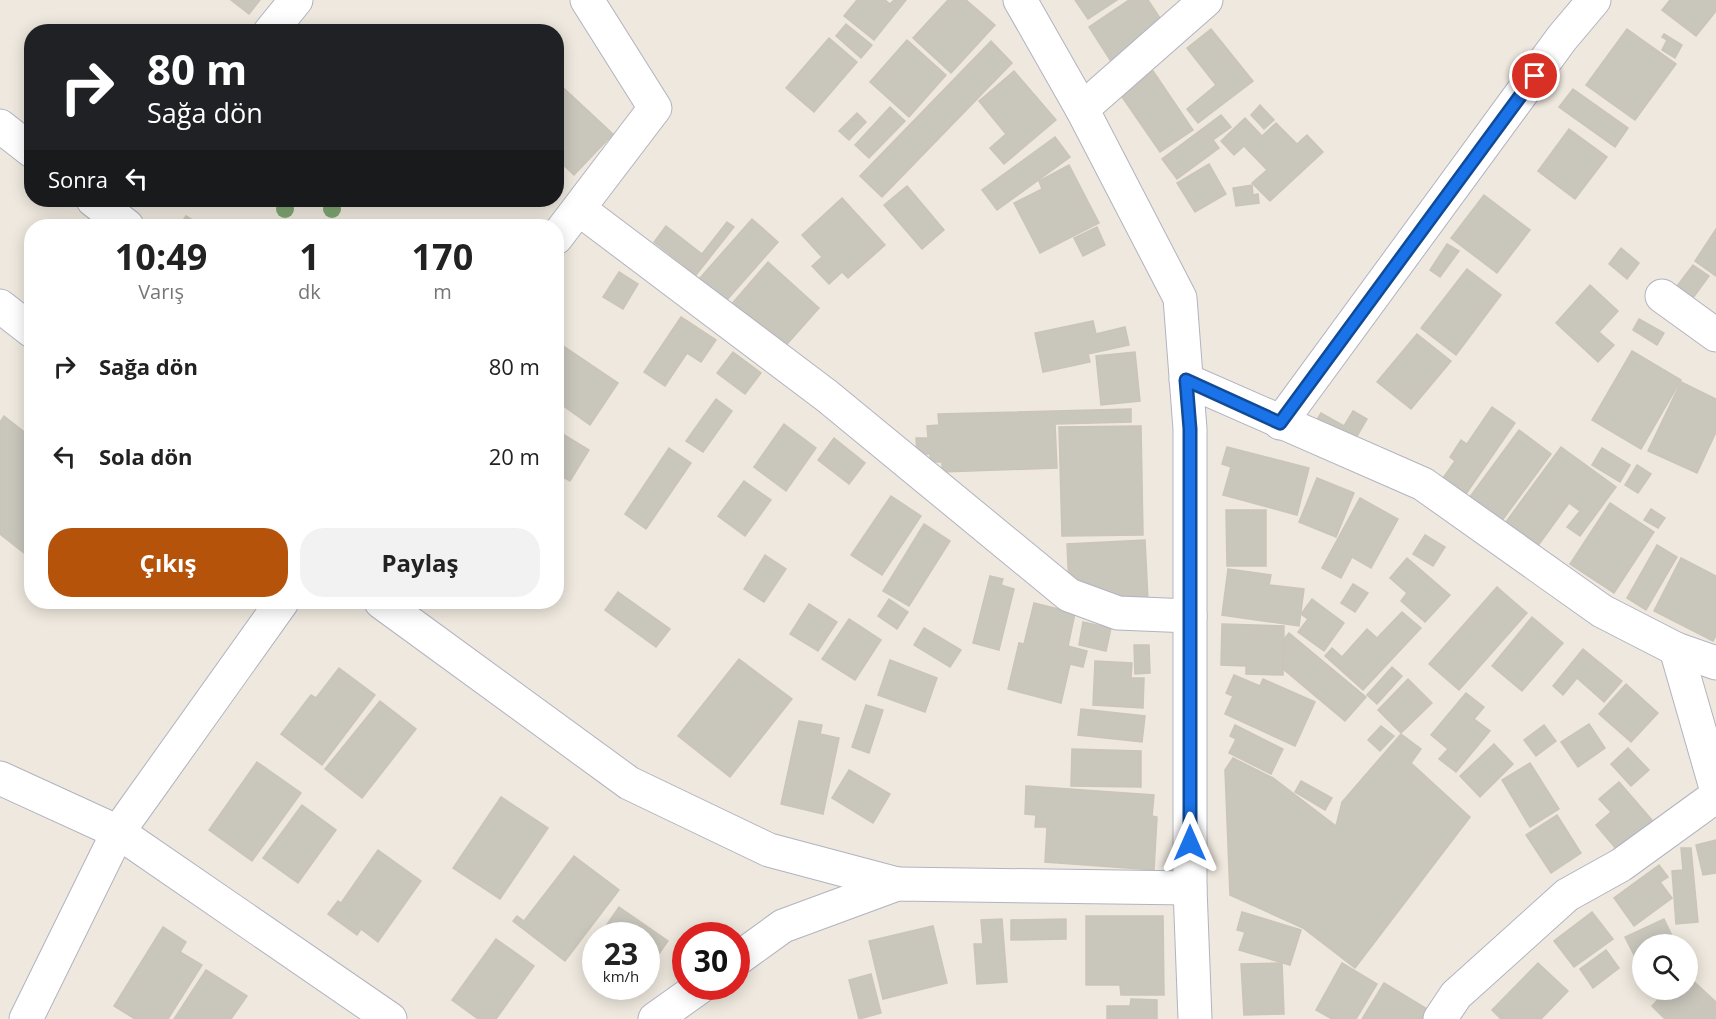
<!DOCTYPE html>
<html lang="tr">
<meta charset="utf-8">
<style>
:root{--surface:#fff;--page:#f2f2f2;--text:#222;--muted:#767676;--accent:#b45309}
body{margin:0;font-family:"Open Sans",sans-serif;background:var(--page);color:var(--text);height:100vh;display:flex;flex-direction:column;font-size:22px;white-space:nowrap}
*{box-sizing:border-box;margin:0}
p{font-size:20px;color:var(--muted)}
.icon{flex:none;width:33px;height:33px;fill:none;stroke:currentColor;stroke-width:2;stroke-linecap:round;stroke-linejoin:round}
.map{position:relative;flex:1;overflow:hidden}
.details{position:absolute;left:24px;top:219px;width:540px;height:390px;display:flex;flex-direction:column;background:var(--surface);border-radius:24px;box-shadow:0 3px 15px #0003}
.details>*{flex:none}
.guide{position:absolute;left:24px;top:24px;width:540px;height:183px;border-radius:24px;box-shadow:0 3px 15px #0003;background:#202124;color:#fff;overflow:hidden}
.buttons{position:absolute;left:1632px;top:934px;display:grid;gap:12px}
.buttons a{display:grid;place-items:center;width:66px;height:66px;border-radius:50%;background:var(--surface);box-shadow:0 3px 15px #0003;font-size:30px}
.speed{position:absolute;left:582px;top:922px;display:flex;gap:12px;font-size:30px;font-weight:700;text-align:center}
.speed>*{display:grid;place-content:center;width:78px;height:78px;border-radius:50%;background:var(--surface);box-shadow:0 3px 15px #0003;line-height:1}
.speed small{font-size:15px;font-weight:400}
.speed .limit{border:9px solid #d22;background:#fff;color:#111}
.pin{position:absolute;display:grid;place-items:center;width:51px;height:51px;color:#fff;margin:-26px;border:3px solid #fff;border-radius:50%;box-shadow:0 2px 6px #0007}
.me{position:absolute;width:66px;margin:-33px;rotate:0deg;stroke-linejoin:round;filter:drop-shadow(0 0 4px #0008)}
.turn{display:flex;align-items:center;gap:21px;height:126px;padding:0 24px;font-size:27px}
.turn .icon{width:78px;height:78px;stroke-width:2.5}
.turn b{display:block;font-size:42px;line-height:51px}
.then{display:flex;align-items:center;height:57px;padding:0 24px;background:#0003;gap:12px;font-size:22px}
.eta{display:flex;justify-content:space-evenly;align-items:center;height:102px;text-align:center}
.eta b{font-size:36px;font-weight:700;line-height:42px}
.button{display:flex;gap:12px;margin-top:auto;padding:12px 24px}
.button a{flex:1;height:69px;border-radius:24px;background:var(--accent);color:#fff;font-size:24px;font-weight:700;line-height:69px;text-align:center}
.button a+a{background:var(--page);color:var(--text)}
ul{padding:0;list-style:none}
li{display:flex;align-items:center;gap:18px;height:90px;padding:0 24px}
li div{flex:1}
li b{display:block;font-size:22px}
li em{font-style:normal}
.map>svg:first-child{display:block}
.building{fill:#c9c6bc;stroke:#cac5b7;stroke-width:1.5}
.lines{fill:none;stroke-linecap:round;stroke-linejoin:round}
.minor-casing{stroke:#b2b3c0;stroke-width:35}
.minor{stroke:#fff;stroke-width:33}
.tree{fill:#7ea571}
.route-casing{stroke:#114b97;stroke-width:15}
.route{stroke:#1a73e8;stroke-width:10}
</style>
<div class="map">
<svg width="1716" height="1019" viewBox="0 0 1716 1019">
<rect width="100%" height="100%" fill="#eee8de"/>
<g class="building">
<path d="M231 0H260L249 14Z"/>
<path d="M857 0H885L890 4 894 0H906L874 40 844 16Z"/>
<path d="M948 0H966L995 25 951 73 913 38Z"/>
<path d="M1075 0H1117L1088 19Z"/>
<path d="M1129 0H1148L1166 27 1112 63 1089 27Z"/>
<path d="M1670 0H1716V11L1696 36 1662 10Z"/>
<path d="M846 24 872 45 861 58 836 36Z"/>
<path d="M1211 29 1253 81 1198 123 1187 109 1216 85 1187 48Z"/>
<path d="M1627 29 1676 64 1635 120 1586 85Z"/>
<path d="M1664 34 1682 45 1675 58 1662 50 1667 40 1662 37Z"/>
<path d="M829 38 857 62 814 112 786 88Z"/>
<path d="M907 40 946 75 909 117 870 82Z"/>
<path d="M991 41 1012 63 882 197 860 176Z"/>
<path d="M1014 71 1056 120 1004 164 990 148 1006 134 979 101Z"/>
<path d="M1153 71 1193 130 1160 152 1120 94Z"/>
<path d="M556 81 613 134 574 175 556 158Z"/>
<path d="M1573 89 1628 128 1615 147 1559 107Z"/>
<path d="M1260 105 1274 120 1264 129 1251 115Z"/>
<path d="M890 107 905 121 869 158 855 145Z"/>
<path d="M857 113 866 122 849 140 839 131Z"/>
<path d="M1221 115 1231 127 1213 140 1219 148 1177 179 1162 159Z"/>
<path d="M1245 118 1262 136 1276 123 1297 144 1307 135 1323 152 1270 201 1252 183 1267 170 1244 146 1234 155 1221 141Z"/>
<path d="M1569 129 1607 157 1575 199 1538 171Z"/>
<path d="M1055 137 1070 157 997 210 982 190Z"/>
<path d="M1209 164 1226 194 1195 212 1177 183Z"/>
<path d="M1069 165 1099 223 1040 253 1014 203 1042 189 1039 181Z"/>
<path d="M1252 185 1253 195 1258 194 1259 203 1236 206 1233 188Z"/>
<path d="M907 186 944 230 922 249 884 205Z"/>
<path d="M1484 195 1530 230 1497 273 1451 238Z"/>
<path d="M842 198 885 245 848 278 842 272 829 284 812 266 822 257 802 235Z"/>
<path d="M186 216 202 226H179Z"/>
<path d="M752 219 778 242 726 301 700 278Z"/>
<path d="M727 222 734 227 696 275 654 242 666 226 702 254Z"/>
<path d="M1097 227 1105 245 1083 256 1074 238Z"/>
<path d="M1716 229V276L1695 261Z"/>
<path d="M1447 244 1459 251 1440 277 1430 270Z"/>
<path d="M1621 248 1639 263 1627 279 1609 264Z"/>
<path d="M768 262 819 308 781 351 730 306Z"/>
<path d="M1693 265 1709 276 1693 298 1677 286Z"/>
<path d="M1467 269 1501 295 1456 355 1421 328Z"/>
<path d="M619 272 638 284 623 309 603 297Z"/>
<path d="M1590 285 1618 311 1599 332 1614 345 1598 362 1556 323Z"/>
<path d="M681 317 716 340 701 362 687 353 665 386 644 372Z"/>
<path d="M1639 319 1664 333 1657 345 1633 330Z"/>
<path d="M1093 321 1096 334 1125 327 1129 345 1088 354 1090 362 1043 372 1035 333Z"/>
<path d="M1417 334 1451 361 1411 409 1377 382Z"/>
<path d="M556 341 618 383 590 425 562 405 556 412Z"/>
<path d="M1632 351 1681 380 1641 449 1592 420Z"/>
<path d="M733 352 761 373 745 394 717 373Z"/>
<path d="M1135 352 1140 401 1101 405 1096 356Z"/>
<path d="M1681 382 1716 399V432L1697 473 1648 451Z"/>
<path d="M716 399 732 411 703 452 686 441Z"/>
<path d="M1492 407 1515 423 1466 494 1443 478 1455 461 1450 457 1461 440 1467 444Z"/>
<path d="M1131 409V422L1055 424 1057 468 942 472V462H930V454H917L916 438H928L927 426 939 425 938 414Z"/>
<path d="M1353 411 1367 419 1353 443 1316 421 1321 413 1344 426Z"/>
<path d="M4 416 32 438V543L24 553 0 534V422Z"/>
<path d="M784 424 816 448 786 491 754 467Z"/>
<path d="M1141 426 1143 535 1062 536 1059 427Z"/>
<path d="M556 430 589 450 570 481 556 473Z"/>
<path d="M1519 430 1551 454 1501 522 1469 498Z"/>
<path d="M834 438 865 463 849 484 818 460Z"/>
<path d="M1227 447 1309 468 1297 515 1223 495 1231 467 1222 464Z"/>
<path d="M1561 447 1616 487 1580 536 1567 527 1580 511 1569 503 1532 554 1500 530Z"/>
<path d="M669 448 691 463 646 529 625 514Z"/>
<path d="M1602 448 1630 465 1620 482 1592 465Z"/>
<path d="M1637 465 1651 474 1638 493 1625 485Z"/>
<path d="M1317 478 1354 493 1336 537 1299 522Z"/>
<path d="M744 481 771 500 745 536 718 516Z"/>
<path d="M891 496 921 516 882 575 851 555Z"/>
<path d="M1360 498 1398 519 1371 568 1352 557 1341 578 1322 568Z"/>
<path d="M1610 503 1654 532 1614 593 1570 564Z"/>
<path d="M1651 509 1665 518 1658 528 1644 520Z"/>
<path d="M1226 510H1266V566H1227Z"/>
<path d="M924 524 950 541 909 606 883 591Z"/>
<path d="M1425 535 1445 547 1433 566 1413 554Z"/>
<path d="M1145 540 1148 601 1102 603 1069 586 1067 544Z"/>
<path d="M1657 545 1677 557 1646 610 1627 598Z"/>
<path d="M765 555 786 569 764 602 744 589Z"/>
<path d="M1407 558 1450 595 1425 622 1401 601 1407 593 1390 578Z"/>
<path d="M1681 558 1716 576V635L1713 641 1654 611Z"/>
<path d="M1228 569 1271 575 1269 585 1304 589 1299 626 1222 615Z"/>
<path d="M990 576 1003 579 1001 585 1014 589 999 650 973 643Z"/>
<path d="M1353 584 1368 593 1355 612 1341 603Z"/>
<path d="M1497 587 1527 613 1459 690 1429 664Z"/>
<path d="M618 592 670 629 656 647 605 610Z"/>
<path d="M889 599 908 612 897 629 878 616Z"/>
<path d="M1312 599 1344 623 1324 651 1298 632 1308 619 1301 614Z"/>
<path d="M1034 603 1075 613 1068 646 1087 651 1083 667 1070 664 1061 703 1008 689 1019 643 1024 644Z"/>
<path d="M809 604 837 622 818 651 790 634Z"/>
<path d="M1402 612 1421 628 1363 690 1325 656 1332 648 1342 657 1367 629 1377 638Z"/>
<path d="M1532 617 1563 643 1522 691 1492 666Z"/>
<path d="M849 619 881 640 855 680 822 659Z"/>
<path d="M1083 622 1111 628 1106 651 1079 645Z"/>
<path d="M1222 624 1284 626 1283 675 1246 674V666L1221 665Z"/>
<path d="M924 628 961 650 950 667 914 645Z"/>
<path d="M1289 633 1366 697 1345 721 1283 669 1284 639Z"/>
<path d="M1134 645H1149L1150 673 1135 674Z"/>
<path d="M1583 649 1622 681 1604 702 1577 678 1563 695 1553 686Z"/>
<path d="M739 659 792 699 730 777 678 736Z"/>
<path d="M890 660 937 678 925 712 878 695Z"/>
<path d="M1095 661 1132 663 1131 678H1144L1143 708 1093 705Z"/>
<path d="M1392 667 1402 676 1377 704 1367 695Z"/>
<path d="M339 668 375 695 322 765 281 734 311 695 316 698Z"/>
<path d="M1234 675 1260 686 1263 679 1315 702 1295 746 1225 714 1233 696 1226 693Z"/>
<path d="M1408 679 1432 703 1401 733 1378 710Z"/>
<path d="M1626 684 1658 713 1631 742 1599 714Z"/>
<path d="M1466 693 1484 707 1474 719 1490 731 1456 772 1439 759 1448 749 1431 735Z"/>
<path d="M380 701 416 729 362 798 325 769Z"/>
<path d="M866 705 883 710 869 753 852 747Z"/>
<path d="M1081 709 1145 716 1142 742 1078 735Z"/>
<path d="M799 721 822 725 820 734 839 738 823 814 781 804Z"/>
<path d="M1589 724 1605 748 1578 767 1561 742Z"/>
<path d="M1235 725 1283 749 1271 774 1229 753 1236 739 1230 736Z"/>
<path d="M1544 725 1556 741 1536 756 1524 740Z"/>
<path d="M1381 726 1394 736 1380 751 1368 740Z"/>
<path d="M1401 734 1421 749 1411 763 1470 817 1355 968 1303 928 1230 895 1225 770 1233 758 1273 778 1336 826 1342 802Z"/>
<path d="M1494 744 1513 764 1480 797 1460 776Z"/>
<path d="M1628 748 1649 770 1631 786 1611 764Z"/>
<path d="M1072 749 1141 751V787L1071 786Z"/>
<path d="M257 762 301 793 252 861 209 830Z"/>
<path d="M1530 763 1559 809 1530 827 1502 780Z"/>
<path d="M849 770 890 794 873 823 832 798Z"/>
<path d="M1301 781 1332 798 1325 810 1295 792Z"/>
<path d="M1619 782 1658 827 1623 857 1596 825 1611 812 1599 799Z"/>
<path d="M1026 786 1154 795 1152 816 1157 817 1154 870 1045 862 1047 827H1035L1036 815 1025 814Z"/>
<path d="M501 797 548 828 500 899 453 868Z"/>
<path d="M302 805 336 830 298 883 263 858Z"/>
<path d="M1557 815 1581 853 1551 873 1526 835Z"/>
<path d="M1716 840V873L1703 875 1696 845Z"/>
<path d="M1681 848H1691L1698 922 1676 924 1672 871 1683 870Z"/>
<path d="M378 850 421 881 378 942 361 929 357 935 328 914 338 901 341 903Z"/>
<path d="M574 856 619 890 565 961 513 921 517 916 524 921Z"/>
<path d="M1659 865 1668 877 1660 882 1672 898 1634 926 1614 898Z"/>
<path d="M619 907 668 941 646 972V936H599Z"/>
<path d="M1242 912 1301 930 1290 965 1239 950 1245 932 1237 930Z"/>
<path d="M1592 912 1613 939 1574 967 1554 941Z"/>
<path d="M1086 916H1163L1164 995H1121L1120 985H1086Z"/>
<path d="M1002 919 1007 982 977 984 974 944H983L981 920Z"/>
<path d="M1066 919V939L1011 940V920Z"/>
<path d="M1664 919 1673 938 1659 945H1642V953L1635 957 1625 937Z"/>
<path d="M933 926 947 983 883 999 869 941Z"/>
<path d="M163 927 186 942 180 952 202 965 168 1019H135L114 1006Z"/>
<path d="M496 939 534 966 496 1019H478L452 1000Z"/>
<path d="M1606 950 1619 968 1593 988 1580 969Z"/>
<path d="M1282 963 1284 1014 1244 1015 1241 964Z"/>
<path d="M1342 963 1377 984 1356 1019H1332L1316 1010Z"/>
<path d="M1538 963 1568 991 1541 1019H1501L1492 1010Z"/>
<path d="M206 970 247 996 231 1019H174Z"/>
<path d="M871 974 881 1013 859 1019 849 980Z"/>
<path d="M1688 976 1716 1002V1019H1665L1652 1006 1667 990H1688Z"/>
<path d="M1384 983 1437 1015 1434 1019H1362Z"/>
<path d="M1131 999 1157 1000V1019H1107V1006H1130Z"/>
</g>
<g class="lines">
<defs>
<g id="minor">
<path d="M1020 0 1082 109 1180 298 1190 429V888L1195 1019"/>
<path d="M270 32 296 0"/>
<path d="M1082 109 1206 0"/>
<path d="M0 126 32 151"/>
<path d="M93 200 127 226"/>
<path d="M579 209 827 396 1069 595 1118 613 1190 616"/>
<path d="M556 238 655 108 587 0"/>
<path d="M1662 296 1716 335"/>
<path d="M0 306 32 331"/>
<path d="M1186 380 1423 484 1602 611 1676 649 1716 663"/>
<path d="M1280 423 1562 38 1594 0"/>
<path d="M381 602 629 783 769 850 897 884"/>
<path d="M1676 649 1716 788"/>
<path d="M0 778 118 832 390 1019"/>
<path d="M736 960 783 926 897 884 1190 888"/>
<path d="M26 1019 118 832 282 602"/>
<path d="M655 1019 700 987"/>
<path d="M1440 1019 1456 995 1567 895 1621 865 1716 796"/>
</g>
</defs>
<use href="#minor" class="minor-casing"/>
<use href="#minor" class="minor"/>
</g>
<g class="tree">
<circle cx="285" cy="209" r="9"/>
<circle cx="332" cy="209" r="9"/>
</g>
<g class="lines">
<defs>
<path id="route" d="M1190 843V429L1186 380 1280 423 1535 76"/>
</defs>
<use href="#route" class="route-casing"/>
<use href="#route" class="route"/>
</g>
</svg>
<div class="buttons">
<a><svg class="icon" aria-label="search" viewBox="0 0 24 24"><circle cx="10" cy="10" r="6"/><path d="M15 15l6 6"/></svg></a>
</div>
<div class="speed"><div>23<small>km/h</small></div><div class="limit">30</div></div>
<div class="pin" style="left:1535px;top:76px;background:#d93025"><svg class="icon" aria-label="arrive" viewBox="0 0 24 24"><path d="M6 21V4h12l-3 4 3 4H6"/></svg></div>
<svg class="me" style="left:1190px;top:843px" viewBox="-20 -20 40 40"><path d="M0-17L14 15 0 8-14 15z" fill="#1a73e8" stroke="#fff" stroke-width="4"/></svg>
<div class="guide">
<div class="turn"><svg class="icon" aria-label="right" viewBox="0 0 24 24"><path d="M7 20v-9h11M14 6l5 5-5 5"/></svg><div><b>80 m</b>Sağa dön</div></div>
<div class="then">Sonra<svg class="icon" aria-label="left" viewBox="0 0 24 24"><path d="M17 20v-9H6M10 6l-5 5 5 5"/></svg></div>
</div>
<section class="details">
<div class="eta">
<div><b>10:49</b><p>Varış</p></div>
<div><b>1</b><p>dk</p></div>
<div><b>170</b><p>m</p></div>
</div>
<ul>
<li><svg class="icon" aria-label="right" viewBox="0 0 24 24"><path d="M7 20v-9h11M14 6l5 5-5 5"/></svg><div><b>Sağa dön</b></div><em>80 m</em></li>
<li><svg class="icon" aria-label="left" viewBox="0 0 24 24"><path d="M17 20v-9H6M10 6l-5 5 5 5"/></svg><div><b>Sola dön</b></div><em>20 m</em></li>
</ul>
<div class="button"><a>Çıkış</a><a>Paylaş</a></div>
</section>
</div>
